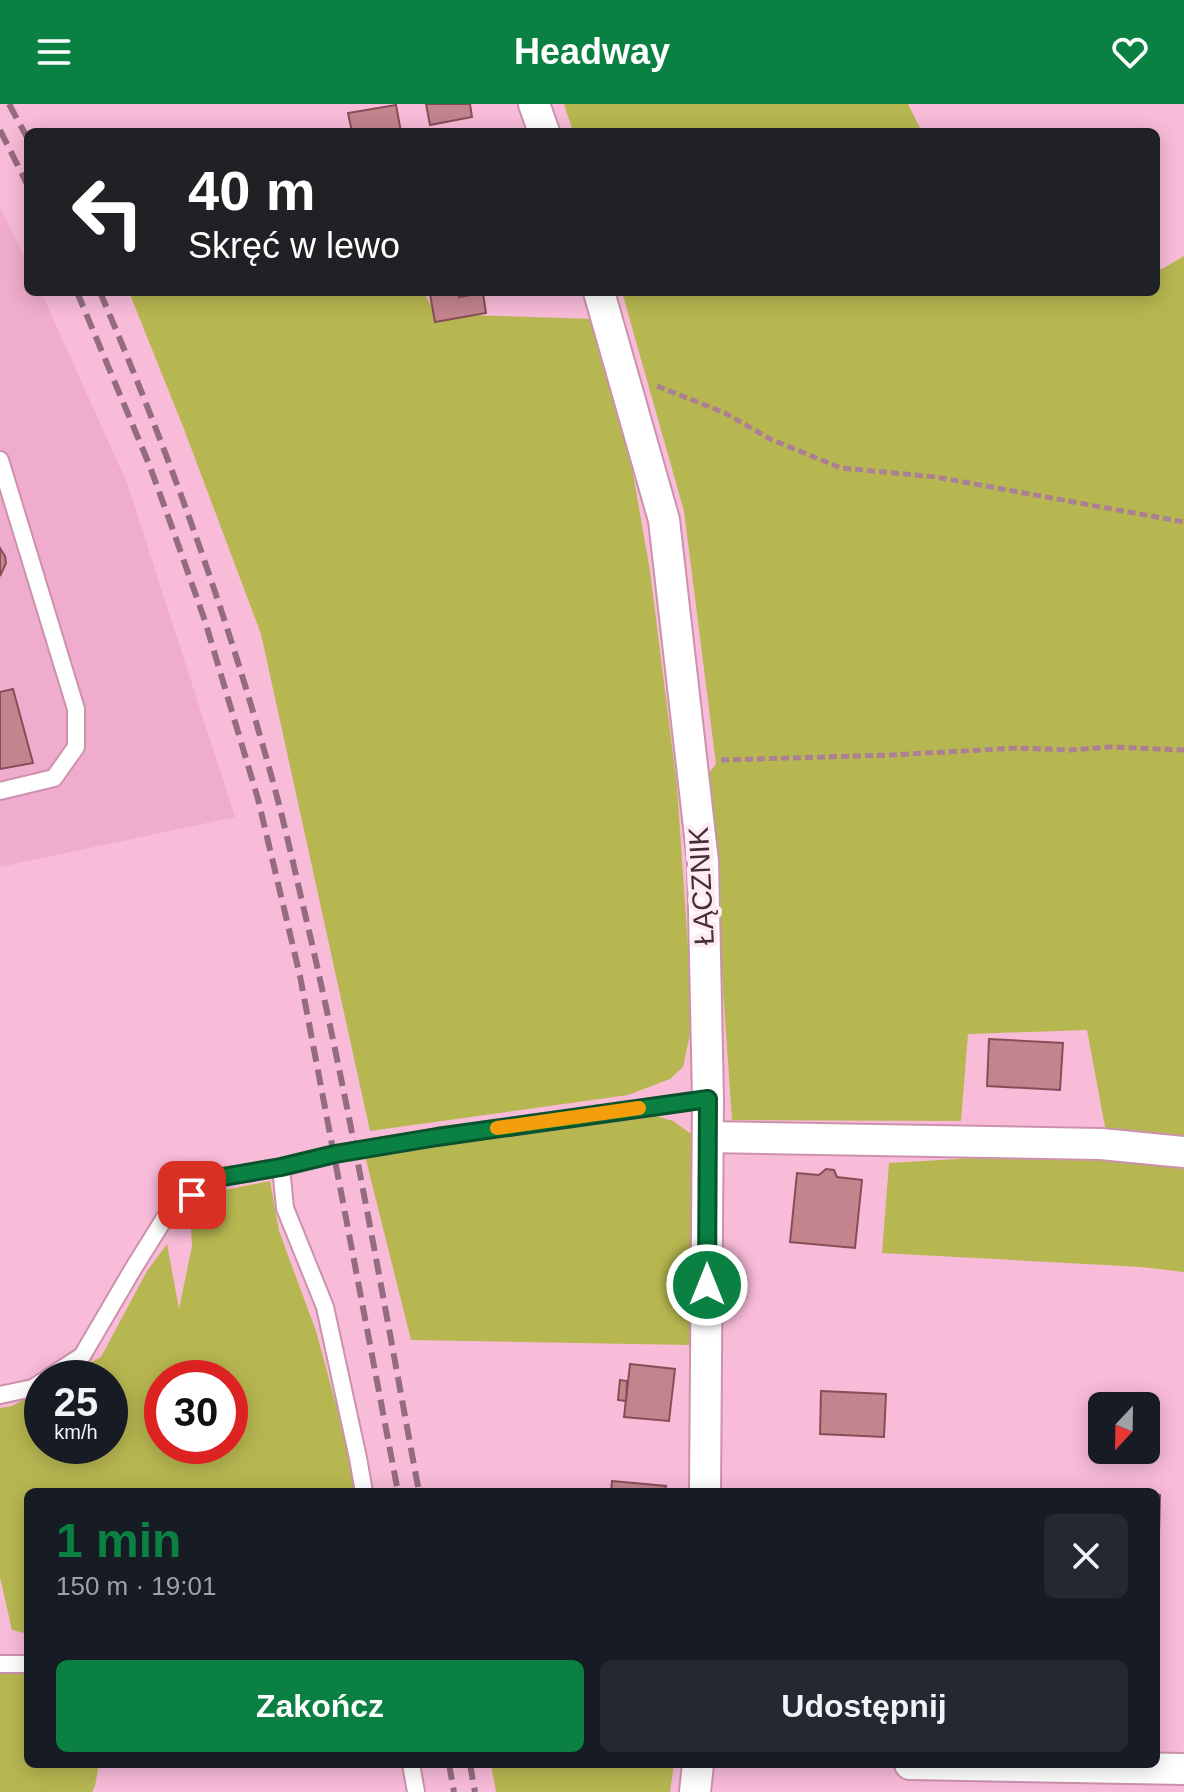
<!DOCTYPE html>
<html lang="pl">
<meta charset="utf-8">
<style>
:root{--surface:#171b24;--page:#242831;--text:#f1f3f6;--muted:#9ea1a6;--accent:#0b8043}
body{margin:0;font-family:Arial,sans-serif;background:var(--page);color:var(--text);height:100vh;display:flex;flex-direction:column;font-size:30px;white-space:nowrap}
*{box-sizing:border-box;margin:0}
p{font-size:26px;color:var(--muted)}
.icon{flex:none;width:44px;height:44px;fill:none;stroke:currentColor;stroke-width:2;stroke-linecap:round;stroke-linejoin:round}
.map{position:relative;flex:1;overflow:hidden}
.side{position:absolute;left:24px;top:1384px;width:1136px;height:280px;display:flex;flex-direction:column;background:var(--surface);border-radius:12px;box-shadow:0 4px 20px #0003}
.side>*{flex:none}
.guide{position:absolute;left:24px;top:24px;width:1136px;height:168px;border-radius:12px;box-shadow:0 4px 20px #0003;background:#202124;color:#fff;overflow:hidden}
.needle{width:52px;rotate:202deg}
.buttons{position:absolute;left:1088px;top:1288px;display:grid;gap:16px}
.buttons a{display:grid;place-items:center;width:72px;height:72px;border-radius:12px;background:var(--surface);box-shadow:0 4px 20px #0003;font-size:40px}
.speed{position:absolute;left:24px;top:1256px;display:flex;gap:16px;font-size:40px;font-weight:700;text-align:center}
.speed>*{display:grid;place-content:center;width:104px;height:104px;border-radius:50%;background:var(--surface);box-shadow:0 4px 20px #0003;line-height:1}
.speed small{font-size:20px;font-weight:400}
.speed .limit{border:12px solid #d22;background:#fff;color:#111}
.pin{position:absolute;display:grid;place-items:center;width:68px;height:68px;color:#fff;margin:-34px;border-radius:16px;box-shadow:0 4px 12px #0006}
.me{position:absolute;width:88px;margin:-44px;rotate:0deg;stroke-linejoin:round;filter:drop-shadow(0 0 6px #0008)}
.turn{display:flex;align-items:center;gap:28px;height:168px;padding:0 32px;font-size:36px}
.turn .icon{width:104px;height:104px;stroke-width:2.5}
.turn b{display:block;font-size:56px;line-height:68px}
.round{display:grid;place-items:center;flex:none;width:84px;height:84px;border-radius:12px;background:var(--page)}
.summary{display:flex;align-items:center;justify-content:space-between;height:136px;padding:0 32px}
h1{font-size:48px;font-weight:600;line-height:60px;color:var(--accent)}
.button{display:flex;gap:16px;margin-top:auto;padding:16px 32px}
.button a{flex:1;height:92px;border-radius:12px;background:var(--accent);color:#fff;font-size:32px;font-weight:600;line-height:92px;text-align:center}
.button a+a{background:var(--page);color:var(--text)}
header{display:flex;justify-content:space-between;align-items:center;height:104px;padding:0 32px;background:var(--accent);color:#fff;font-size:36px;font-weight:600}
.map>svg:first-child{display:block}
.built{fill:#f0accc}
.green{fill:#b7b751;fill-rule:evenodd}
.building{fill:#c3848e;stroke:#874e58;stroke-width:2}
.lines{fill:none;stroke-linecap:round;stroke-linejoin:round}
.lane-casing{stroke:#cc92ad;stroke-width:20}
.street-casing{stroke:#cc92ad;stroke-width:34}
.path{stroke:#ac7f94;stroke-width:5;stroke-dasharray:8 4;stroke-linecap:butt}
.lane{stroke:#fff;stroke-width:16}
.street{stroke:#fff;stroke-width:30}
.rail{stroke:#946c7f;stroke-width:6;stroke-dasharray:16 8;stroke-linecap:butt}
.route-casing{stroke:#07532c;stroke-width:20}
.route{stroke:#0b8043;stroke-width:14}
.slow{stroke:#f59e0b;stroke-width:14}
.labels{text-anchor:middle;stroke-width:8;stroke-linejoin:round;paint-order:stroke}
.street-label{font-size:28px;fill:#462e39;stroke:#feebf3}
</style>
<header><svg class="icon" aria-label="menu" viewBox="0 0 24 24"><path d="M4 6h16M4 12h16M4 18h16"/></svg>Headway<svg class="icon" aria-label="heart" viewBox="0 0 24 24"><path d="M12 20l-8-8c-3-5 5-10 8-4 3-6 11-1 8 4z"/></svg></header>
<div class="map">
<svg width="1184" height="1688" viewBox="0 0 1184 1688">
<rect width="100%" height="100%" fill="#f8bbd8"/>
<path class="built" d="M0 103 28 159V188H41L127 379 235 713 0 763Z"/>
<g class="green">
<path d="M564 0H908L922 28H573Z"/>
<path d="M1184 152V1035L1106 1028 1087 926 968 930 961 1017 732 1016 708 670 716 660 684 407 622 188H1156V164L1162 165Z"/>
<path d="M129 188H424L435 210 594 215 625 324 650 467 677 682 693 916 683 963 670 975 628 991 370 1027 261 530 184 325Z"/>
<path d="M657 1012 673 1017 694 1032 690 1241 411 1236 365 1052Z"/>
<path d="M1046 1050 1184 1062V1168L1141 1163 882 1149 889 1059Z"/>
<path d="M270 1077 279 1127 316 1227 351 1356 357 1388H28V1530L12 1526 0 1473V1304L12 1302 42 1286V1342H110V1274H63L101 1253 147 1167 167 1140 179 1205 192 1142 190 1104 220 1087ZM162 1274H230V1342H162Z"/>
<path d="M28 1567V1660H99L95 1682 92 1688H0V1568Z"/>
<path d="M491 1660H674L670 1688H496Z"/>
</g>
<g class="building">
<path d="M426 0H470L472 13 430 21Z"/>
<path d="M396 1 401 28H352L348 9Z"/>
<path d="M441 188H459V193L483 189 486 209 435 218 430 190Z"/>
<path d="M0 444 5 452 6 459 0 472Z"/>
<path d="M13 585 33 659 0 665V588Z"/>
<path d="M989 935 1063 939 1060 986 987 982Z"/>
<path d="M826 1065 834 1066 837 1073 862 1076 855 1144 790 1138 797 1069 819 1071Z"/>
<path d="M630 1260 675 1265 669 1317 624 1313Z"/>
<path d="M620 1276 627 1277 626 1297 618 1296Z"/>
<path d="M821 1287 886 1290 884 1333 820 1330Z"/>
<path d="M612 1377 666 1382 665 1388H611Z"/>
<path d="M1156 1390 1160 1391 1158 1468H1156Z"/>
</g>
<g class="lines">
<defs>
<g id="lane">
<path d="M0 356 76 605V643L54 674 0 687"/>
<path d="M281 1063 285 1104 325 1203 358 1354 364 1388"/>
<path d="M48 1274 82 1252 133 1165 166 1112 211 1075 281 1063 335 1050 437 1033 708 995"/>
<path d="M0 1291 33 1284 42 1278"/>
<path d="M0 1560H28"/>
<path d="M411 1660 416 1688"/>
</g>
<g id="street">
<path d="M534 0 544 28"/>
<path d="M599 188 664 416 703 758 708 995 705 1388"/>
<path d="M708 1033 1101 1040 1184 1048"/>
<path d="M910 1660 1184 1665"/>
<path d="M695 1688 698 1660"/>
</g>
</defs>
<use href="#lane" class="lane-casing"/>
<use href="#street" class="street-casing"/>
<g class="path">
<path d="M657 282 725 309 770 335 841 364 936 373 1184 418"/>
<path d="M721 656 891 651 1017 644 1071 646 1110 643 1184 646"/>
</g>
<use href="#lane" class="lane"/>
<use href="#street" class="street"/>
<g class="rail">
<path d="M9 0 28 35"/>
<path d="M0 26 28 82"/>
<path d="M77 188 149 360 173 426 205 517 258 695 300 872 398 1388"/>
<path d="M100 188C170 351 230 518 276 689 285 723 293 758 301 793 348 989 382 1189 419 1388"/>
<path d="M449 1660 454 1688"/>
<path d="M470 1660 475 1688"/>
</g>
</g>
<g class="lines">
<defs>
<path id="route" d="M192 1091 211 1075 281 1063 335 1050 437 1033 708 995 707 1181"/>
</defs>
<use href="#route" class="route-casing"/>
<use href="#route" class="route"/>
<path class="slow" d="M497 1024 639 1004"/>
</g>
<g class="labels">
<g class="street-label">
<text transform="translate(701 782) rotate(-93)" y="10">ŁĄCZNIK</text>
</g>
</g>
</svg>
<div class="buttons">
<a><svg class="needle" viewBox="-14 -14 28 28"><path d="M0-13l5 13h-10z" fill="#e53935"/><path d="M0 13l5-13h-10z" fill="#9ea1a6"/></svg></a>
</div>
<div class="speed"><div>25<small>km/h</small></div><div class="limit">30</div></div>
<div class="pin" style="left:192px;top:1091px;background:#d93025"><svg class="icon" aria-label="arrive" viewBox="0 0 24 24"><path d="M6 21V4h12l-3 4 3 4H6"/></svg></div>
<svg class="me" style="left:707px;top:1181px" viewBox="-20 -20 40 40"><circle r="17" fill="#0b8043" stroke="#fff" stroke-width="3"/><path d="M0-11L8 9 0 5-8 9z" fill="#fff"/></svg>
<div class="guide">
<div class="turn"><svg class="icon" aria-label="left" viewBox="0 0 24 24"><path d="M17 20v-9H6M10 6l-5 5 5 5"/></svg><div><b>40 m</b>Skręć w lewo</div></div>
</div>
<section class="side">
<div class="summary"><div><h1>1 min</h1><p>150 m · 19:01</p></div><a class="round"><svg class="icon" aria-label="close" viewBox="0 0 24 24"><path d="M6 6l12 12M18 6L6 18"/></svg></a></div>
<div class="button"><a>Zakończ</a><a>Udostępnij</a></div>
</section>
</div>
